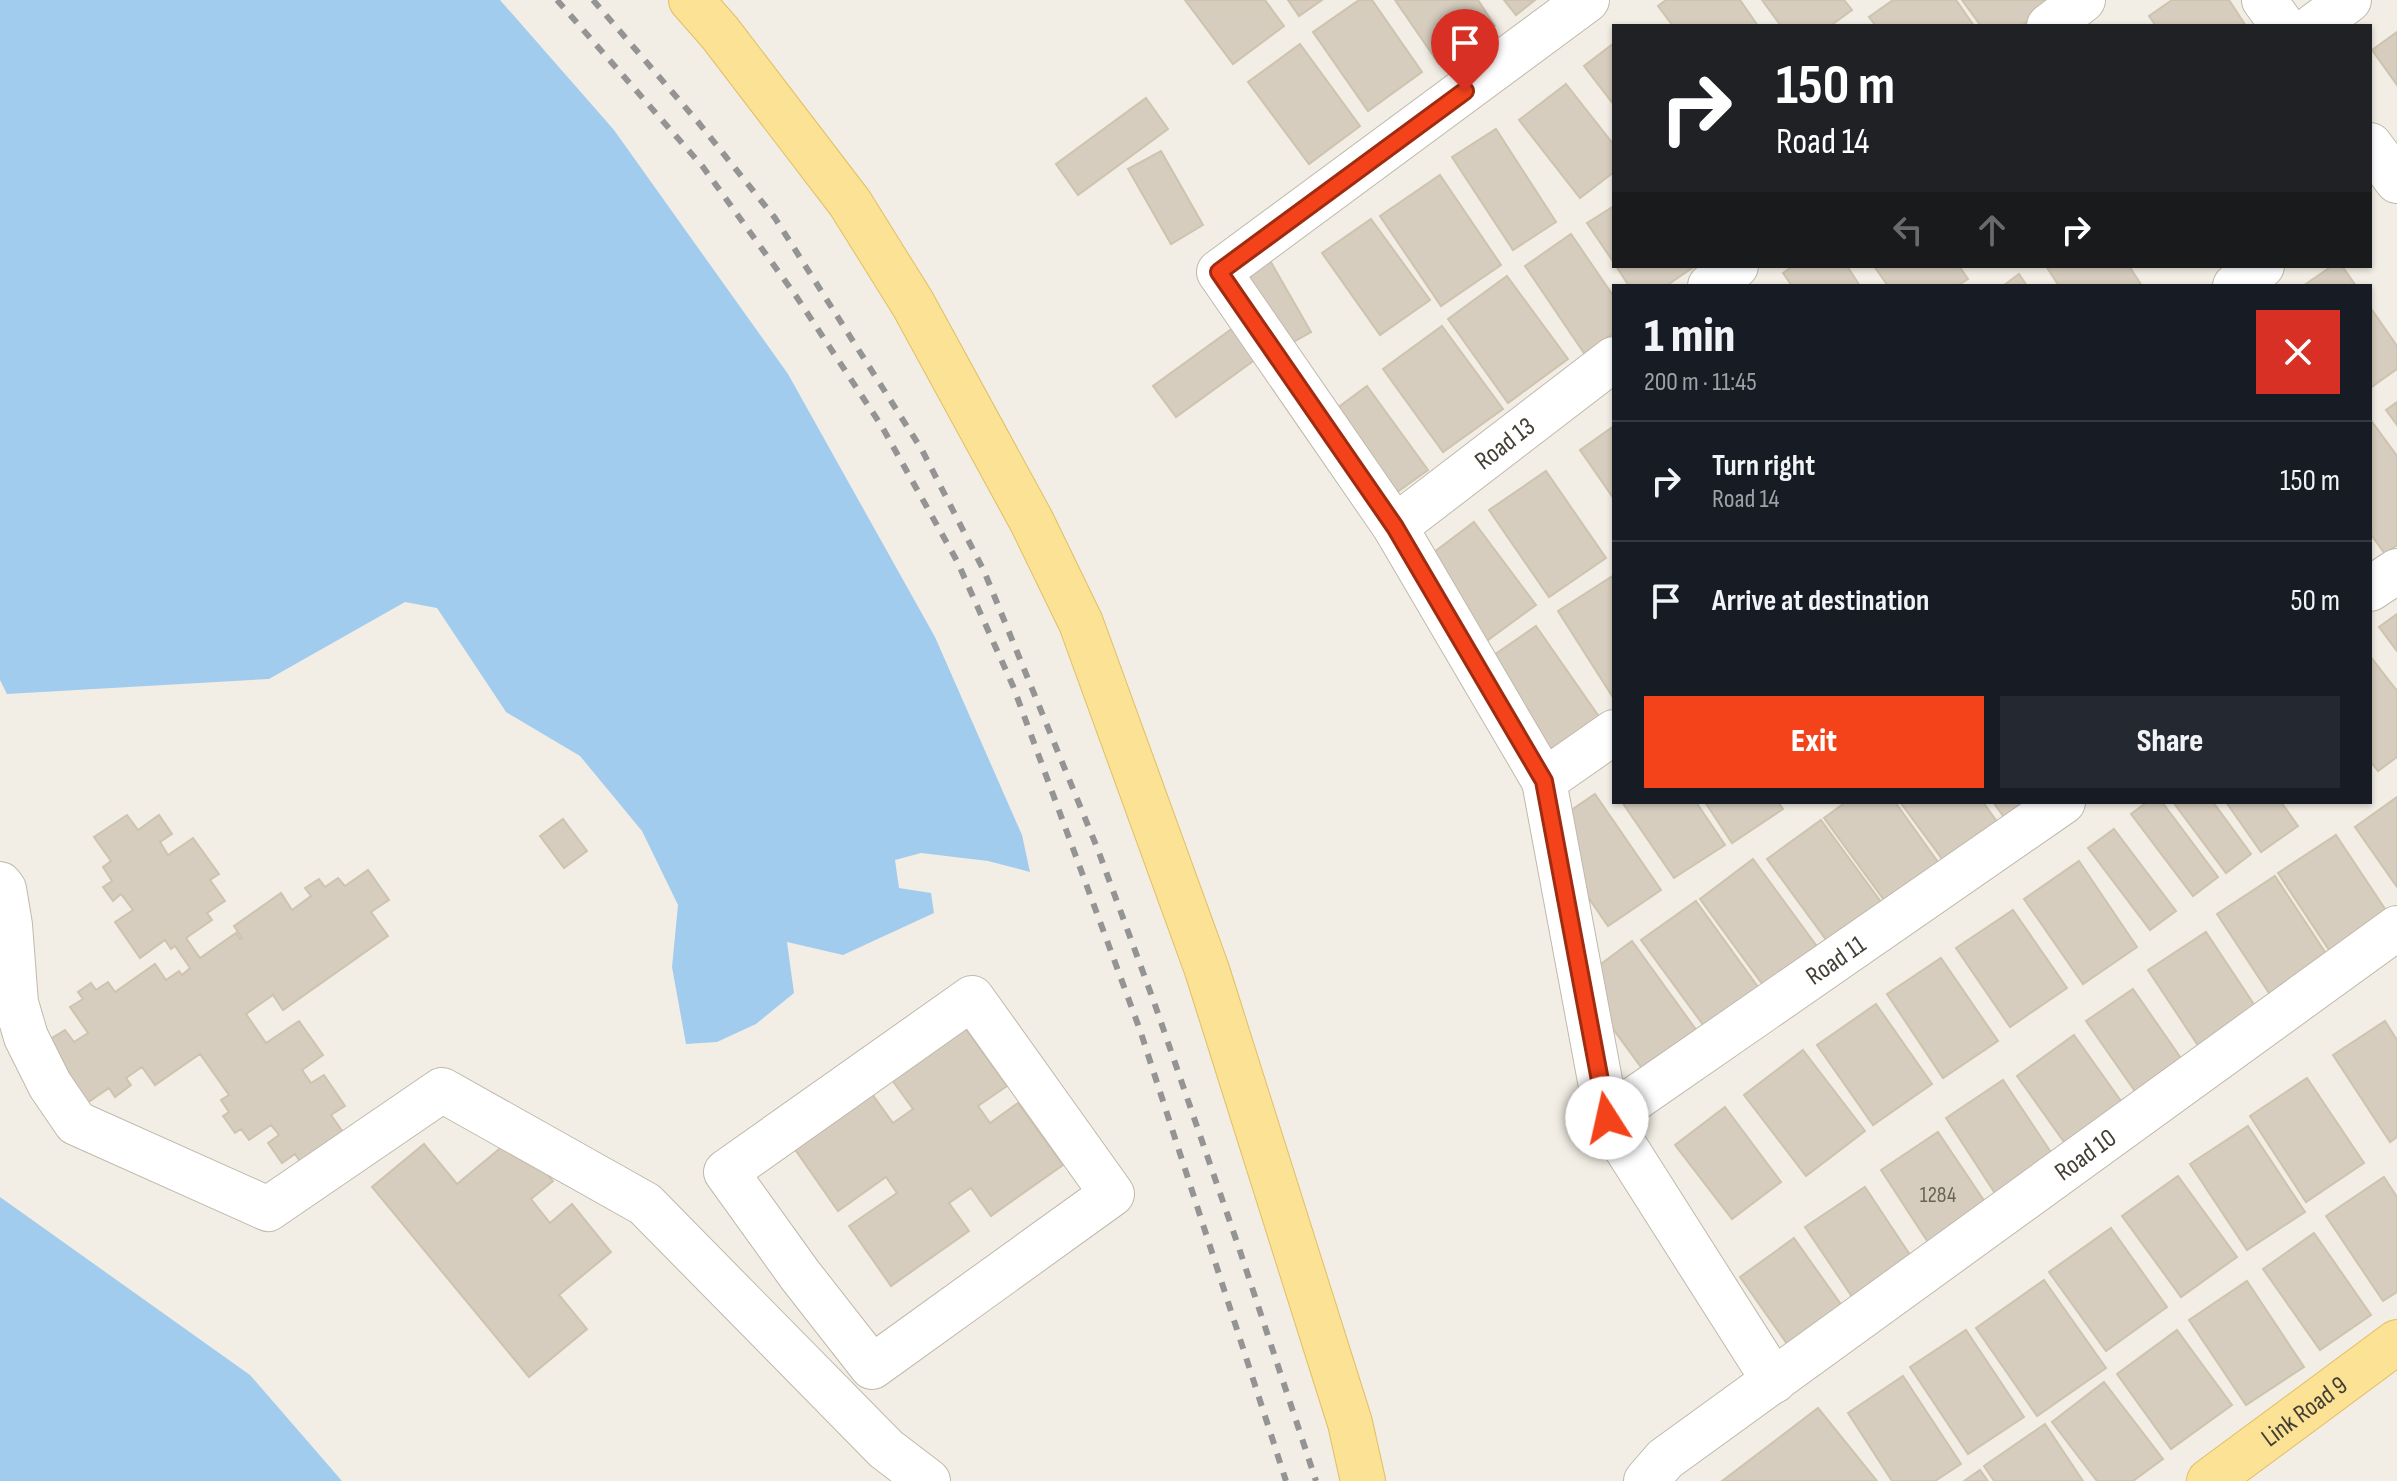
<!DOCTYPE html>
<meta charset="utf-8">
<style>
:root{--surface:#171b24;--page:#242831;--text:#f1f3f6;--muted:#9ea1a6;--line:#363941;--accent:#f4431a}
body{margin:0;font-family:"Sofia Sans Condensed",sans-serif;background:var(--page);color:var(--text);height:100vh;display:flex;flex-direction:column;font-size:30px;white-space:nowrap}
*{box-sizing:border-box;margin:0}
p{font-size:26px;color:var(--muted)}
.icon{flex:none;width:44px;height:44px;fill:none;stroke:currentColor;stroke-width:2;stroke-linecap:round;stroke-linejoin:round}
.map{position:relative;flex:1;overflow:hidden}
.sheet{position:absolute;left:1612px;top:284px;width:760px;height:520px;display:flex;flex-direction:column;background:var(--surface);border-radius:0px;box-shadow:0 2px 6px #0004}
.sheet>*{flex:none}
.hud{position:absolute;left:1612px;top:24px;width:760px;height:244px;border-radius:0px;box-shadow:0 2px 6px #0004;background:#202124;color:#fff;overflow:hidden}
.pin{position:absolute;display:grid;place-items:center;width:68px;height:68px;color:#fff;margin:-82px -34px;border-radius:50% 50% 50% 0;rotate:-45deg;box-shadow:0 0 8px #0007}
.pin .icon{rotate:45deg}
.me{position:absolute;width:88px;margin:-44px;rotate:350deg;stroke-linejoin:round;filter:drop-shadow(0 0 6px #0008)}
.turn{display:flex;align-items:center;gap:28px;height:168px;padding:0 32px;font-size:36px}
.turn .icon{width:104px;height:104px;stroke-width:2.5}
.turn b{display:block;font-size:56px;line-height:68px}
.lanes{display:flex;align-items:center;height:76px;padding:0 32px;background:#0003;justify-content:center;gap:40px;direction:ltr}
.lanes .off{opacity:.35}
.round{display:grid;place-items:center;flex:none;width:84px;height:84px;border-radius:0px;background:var(--page)}
.head{display:flex;align-items:center;justify-content:space-between;height:136px;padding:0 32px}
h1{font-size:48px;font-weight:800;line-height:60px}
.cta{display:flex;gap:16px;margin-top:auto;padding:16px 32px}
.cta a{flex:1;height:92px;border-radius:0px;background:var(--accent);color:#fff;font-size:32px;font-weight:800;line-height:92px;text-align:center}
.cta a+a{background:var(--page);color:var(--text)}
ul{padding:0;list-style:none}
li{display:flex;align-items:center;gap:24px;height:120px;padding:0 32px;border-top:2px solid var(--line)}
li div{flex:1}
li b{display:block;font-size:30px}
li em{font-style:normal}
.map>svg:first-child{display:block}
.water{fill:#a2ccee}
.building{fill:#d6cdbe;stroke:#cec3ae;stroke-width:2}
.lines{fill:none;stroke-linecap:round;stroke-linejoin:round}
.minor-casing{stroke:#c0b9ab;stroke-width:46}
.major-casing{stroke:#e0bf65;stroke-width:46}
.minor{stroke:#fff;stroke-width:44}
.major{stroke:#fbe294;stroke-width:44}
.rail{stroke:#949494;stroke-width:6;stroke-dasharray:10 10;stroke-linecap:butt}
.route-casing{stroke:#9f2c11;stroke-width:20}
.route{stroke:#f4431a;stroke-width:14}
.labels{text-anchor:middle;stroke-width:8;stroke-linejoin:round;paint-order:stroke}
.number-label{font-size:22px;fill:#686257}
.street-label{font-size:26px;fill:#443f35;stroke:#fff}
</style>
<div class="map">
<svg width="2397" height="1481" viewBox="0 0 2397 1481">
<rect width="100%" height="100%" fill="#f2eee5"/>
<g class="water">
<path d="M0 0H500L614 130 788 374 935 637 1022 835 1030 872 988 861 921 853 895 860 899 888 931 893 934 913 843 955 787 942 794 993 756 1024 717 1042 686 1044 672 967 678 905 642 831 580 756 506 712 437 608 405 602 269 679 7 694 0 680Z"/>
<path d="M0 1197 250 1375 342 1481H0Z"/>
</g>
<g class="building">
<path d="M1185 0H1265L1284 26 1233 64Z"/>
<path d="M1288 0H1322L1299 16Z"/>
<path d="M1359 0H1372L1422 72 1368 111 1313 32Z"/>
<path d="M1395 0H1478L1495 26 1439 64Z"/>
<path d="M1504 0H1535L1516 15Z"/>
<path d="M1666 0H1740L1758 26H1673L1658 6Z"/>
<path d="M1762 0H1844L1852 10 1830 26H1781Z"/>
<path d="M1893 0H1956L1974 26H1876L1869 17Z"/>
<path d="M1962 0H2053L2055 2 2021 26H1981Z"/>
<path d="M2172 0H2229L2246 26H2156L2149 16Z"/>
<path d="M2397 32V85L2372 50Z"/>
<path d="M1614 43V105L1584 66Z"/>
<path d="M1300 44 1360 126 1309 164 1248 82Z"/>
<path d="M1566 84 1614 145V172L1580 198 1519 120Z"/>
<path d="M1146 98 1168 129 1078 195 1056 164Z"/>
<path d="M1496 129 1556 222 1513 250 1452 157Z"/>
<path d="M1161 151 1203 225 1171 244 1128 169Z"/>
<path d="M1440 175 1501 265 1441 306 1380 216Z"/>
<path d="M1614 206V263L1587 223Z"/>
<path d="M1371 219 1430 300 1380 335 1322 253Z"/>
<path d="M1571 234 1614 297V333L1584 353 1525 266Z"/>
<path d="M1268 257 1311 332 1279 350 1236 276Z"/>
<path d="M1616 266H1695L1666 286H1629Z"/>
<path d="M1793 266H1847L1860 286H1792L1783 273Z"/>
<path d="M1874 266H1959L1968 279 1957 286H1888Z"/>
<path d="M2046 266H2129L2142 286H2059Z"/>
<path d="M2332 266H2342L2356 286H2303Z"/>
<path d="M2019 274 2027 286H2003Z"/>
<path d="M1507 276 1568 359 1508 403 1448 319Z"/>
<path d="M2370 307 2397 346V369L2370 388Z"/>
<path d="M1244 320 1267 351 1176 417 1153 386Z"/>
<path d="M1442 326 1503 409 1443 452 1383 369Z"/>
<path d="M1367 386 1428 470 1368 513 1313 426Z"/>
<path d="M2397 402V425L2386 410Z"/>
<path d="M2370 419 2397 456V545L2385 554 2370 533Z"/>
<path d="M1614 426V499L1580 450Z"/>
<path d="M1546 471 1606 558 1549 597 1489 510Z"/>
<path d="M1474 522 1536 605 1477 648 1417 565Z"/>
<path d="M1614 575V699L1558 611Z"/>
<path d="M2397 614V651L2379 627Z"/>
<path d="M1536 626 1600 718 1542 758 1478 666Z"/>
<path d="M2370 656 2397 691V757L2378 771 2370 761Z"/>
<path d="M1595 794 1661 890 1608 926 1542 830Z"/>
<path d="M2397 797V887L2355 827Z"/>
<path d="M1622 802H1696L1725 845 1674 878Z"/>
<path d="M1705 802H1778L1783 809 1732 843Z"/>
<path d="M1846 802H1895L1948 876 1895 915 1824 818Z"/>
<path d="M1900 802H1983L2005 833 1951 871Z"/>
<path d="M1993 802H2039L2009 824Z"/>
<path d="M2147 802H2162L2218 877 2193 896 2131 814Z"/>
<path d="M2173 802H2213L2251 854 2226 873Z"/>
<path d="M2226 802H2281L2298 826 2261 852Z"/>
<path d="M127 815 138 830 159 815 172 834 160 842 168 855 193 838 219 874 210 880 225 901 207 913 212 920 186 938 200 958 236 933 240 939 242 938 234 926 281 893 292 910 311 896 305 888 319 879 325 887 338 878 345 886 368 870 389 900 371 912 388 936 283 1010 273 995 246 1014 266 1043 299 1021 323 1055 302 1070 311 1083 324 1075 345 1106 331 1115 345 1135 302 1164 295 1154 282 1163 268 1143 279 1135 271 1125 249 1140 241 1129 235 1133 223 1116 229 1112 221 1100 229 1095 200 1054 155 1085 142 1067 126 1078 131 1085 115 1097 109 1088 74 1112 47 1041 65 1030 74 1042 88 1033 70 1007 83 999 78 992 91 983 96 990 108 982 115 992 155 964 166 980 179 971 182 975 190 968 175 946 171 949 165 940 140 958 115 922 133 910 121 894 113 901 103 887 112 881 103 867 111 861 94 837Z"/>
<path d="M563 819 587 851 564 868 540 836Z"/>
<path d="M1821 820 1892 917 1838 956 1767 859Z"/>
<path d="M2114 829 2176 911 2150 930 2088 848Z"/>
<path d="M2336 835 2393 921 2335 959 2278 873Z"/>
<path d="M1753 859 1824 956 1771 996 1700 899Z"/>
<path d="M2079 861 2137 947 2083 984 2024 899Z"/>
<path d="M2275 876 2331 961 2273 999 2217 914Z"/>
<path d="M1696 901 1766 998 1712 1037 1641 940Z"/>
<path d="M2013 910 2067 988 2010 1027 1956 948Z"/>
<path d="M2206 932 2263 1018 2205 1056 2148 970Z"/>
<path d="M1632 941 1702 1038 1649 1078 1578 981Z"/>
<path d="M1941 958 1998 1041 1943 1078 1887 994Z"/>
<path d="M2133 989 2185 1064 2139 1097 2086 1021Z"/>
<path d="M1876 1004 1932 1084 1873 1125 1817 1045Z"/>
<path d="M2385 1021 2397 1040V1137L2390 1142 2333 1055Z"/>
<path d="M965 1028 1007 1086 978 1106 990 1123 1018 1103 1063 1165 991 1216 971 1188 949 1203 969 1231 891 1286 849 1226 897 1193 886 1177 838 1211 794 1148 872 1094 893 1123 913 1109 892 1080Z"/>
<path d="M2074 1035 2131 1115 2074 1156 2017 1076Z"/>
<path d="M1803 1050 1865 1131 1806 1176 1744 1095Z"/>
<path d="M2307 1078 2364 1163 2306 1202 2250 1116Z"/>
<path d="M2003 1080 2060 1166 2002 1204 1946 1118Z"/>
<path d="M1725 1107 1781 1182 1732 1219 1675 1145Z"/>
<path d="M2248 1126 2305 1212 2247 1250 2190 1164Z"/>
<path d="M1938 1132 1995 1217 1937 1256 1881 1170Z"/>
<path d="M515 1136 553 1181 531 1199 550 1223 572 1204 611 1252 559 1295 587 1329 529 1377 372 1187 424 1144 457 1184Z"/>
<path d="M2178 1176 2237 1257 2181 1297 2122 1216Z"/>
<path d="M2384 1177 2397 1197V1292L2383 1301 2326 1216Z"/>
<path d="M1865 1187 1920 1270 1861 1310 1805 1227Z"/>
<path d="M2111 1228 2167 1307 2106 1351 2049 1272Z"/>
<path d="M2314 1233 2371 1315 2320 1350 2263 1269Z"/>
<path d="M1794 1238 1852 1320 1797 1358 1740 1277Z"/>
<path d="M2044 1280 2106 1368 2037 1416 1976 1328Z"/>
<path d="M2247 1281 2304 1367 2246 1405 2189 1320Z"/>
<path d="M1966 1330 2024 1417 1968 1454 1910 1367Z"/>
<path d="M2177 1330 2232 1405 2171 1449 2117 1374Z"/>
<path d="M1903 1376 1961 1464 1935 1481H1892L1848 1413Z"/>
<path d="M2104 1382 2163 1459 2133 1481H2097L2052 1422Z"/>
<path d="M1818 1408 1877 1481H1722Z"/>
<path d="M2045 1424 2083 1481H1994L1984 1466Z"/>
<path d="M1980 1470 1988 1481H1964Z"/>
</g>
<g class="lines">
<defs>
<g id="minor">
<path d="M1587 0 1219 272 1395 527 1544 781 1607 1118 1774 1381"/>
<path d="M2264 0 2283 26"/>
<path d="M2049 26 2083 0"/>
<path d="M2314 26 2349 0"/>
<path d="M2370 145 2397 181"/>
<path d="M1710 286 1736 266"/>
<path d="M2235 286 2262 266"/>
<path id="s1" d="M1395 527 1614 359"/>
<path d="M2370 589 2397 571"/>
<path d="M1544 781 1614 732"/>
<path d="M0 884 4 889 10 925 16 1003 26 1037 50 1085 76 1123 268 1209 442 1090 645 1204 886 1449 928 1481"/>
<path d="M972 998 1112 1194 872 1367 800 1275 726 1172Z"/>
<path id="s2" d="M1607 1118 2063 802"/>
<path id="s3" d="M1646 1481 1665 1459 2397 928"/>
</g>
<g id="major">
<path d="M691 0 720 33 850 203 913 304 1032 522 1081 623 1207 970 1350 1423 1363 1481"/>
<path id="s4" d="M2209 1481 2397 1342"/>
</g>
</defs>
<use href="#minor" class="minor-casing"/>
<use href="#major" class="major-casing"/>
<use href="#minor" class="minor"/>
<use href="#major" class="major"/>
<g class="rail">
<path d="M557 0 703 167 796 296 881 425 957 561 1013 686 1140 1030 1286 1481"/>
<path d="M593 0 698 122 775 218 922 450 984 571 1098 850 1154 1002 1239 1248 1316 1481"/>
</g>
</g>
<g class="lines">
<defs>
<path id="route" d="M1465 91 1219 272 1395 527 1544 781 1607 1118"/>
</defs>
<use href="#route" class="route-casing"/>
<use href="#route" class="route"/>
</g>
<g class="labels">
<g class="number-label">
<text x="1938" y="1202">1284</text>
</g>
<g class="street-label">
<text dy="9" stroke="none"><textPath href="#s1" startOffset="138">Road 13</textPath></text>
<text dy="9" stroke="none"><textPath href="#s2" startOffset="278">Road 11</textPath></text>
<text dy="9" stroke="none"><textPath href="#s3" startOffset="548">Road 10</textPath></text>
<text dy="9" stroke="none"><textPath href="#s4" startOffset="118">Link Road 9</textPath></text>
</g>
</g>
</svg>
<div class="pin" style="left:1465px;top:91px;background:#d93025"><svg class="icon" aria-label="arrive" viewBox="0 0 24 24"><path d="M6 21V4h12l-3 4 3 4H6"/></svg></div>
<svg class="me" style="left:1607px;top:1118px" viewBox="-20 -20 40 40"><circle r="19" fill="#fff"/><path d="M0-13L10 11 0 6-10 11z" fill="#f4431a"/></svg>
<div class="hud">
<div class="turn"><svg class="icon" aria-label="right" viewBox="0 0 24 24"><path d="M7 20v-9h11M14 6l5 5-5 5"/></svg><div><b>150 m</b>Road 14</div></div>
<div class="lanes"><svg class="icon off" aria-label="left" viewBox="0 0 24 24"><path d="M17 20v-9H6M10 6l-5 5 5 5"/></svg><svg class="icon off" aria-label="ahead" viewBox="0 0 24 24"><path d="M12 20V5M6 11l6-6 6 6"/></svg><svg class="icon" aria-label="right" viewBox="0 0 24 24"><path d="M7 20v-9h11M14 6l5 5-5 5"/></svg></div>
</div>
<section class="sheet">
<div class="head"><div><h1>1 min</h1><p>200 m · 11:45</p></div><a class="round" style="background:#d93025;color:#fff"><svg class="icon" aria-label="close" viewBox="0 0 24 24"><path d="M6 6l12 12M18 6L6 18"/></svg></a></div>
<ul>
<li><svg class="icon" aria-label="right" viewBox="0 0 24 24"><path d="M7 20v-9h11M14 6l5 5-5 5"/></svg><div><b>Turn right</b><p>Road 14</p></div><em>150 m</em></li>
<li><svg class="icon" aria-label="arrive" viewBox="0 0 24 24"><path d="M6 21V4h12l-3 4 3 4H6"/></svg><div><b>Arrive at destination</b></div><em>50 m</em></li>
</ul>
<div class="cta"><a>Exit</a><a>Share</a></div>
</section>
</div>
